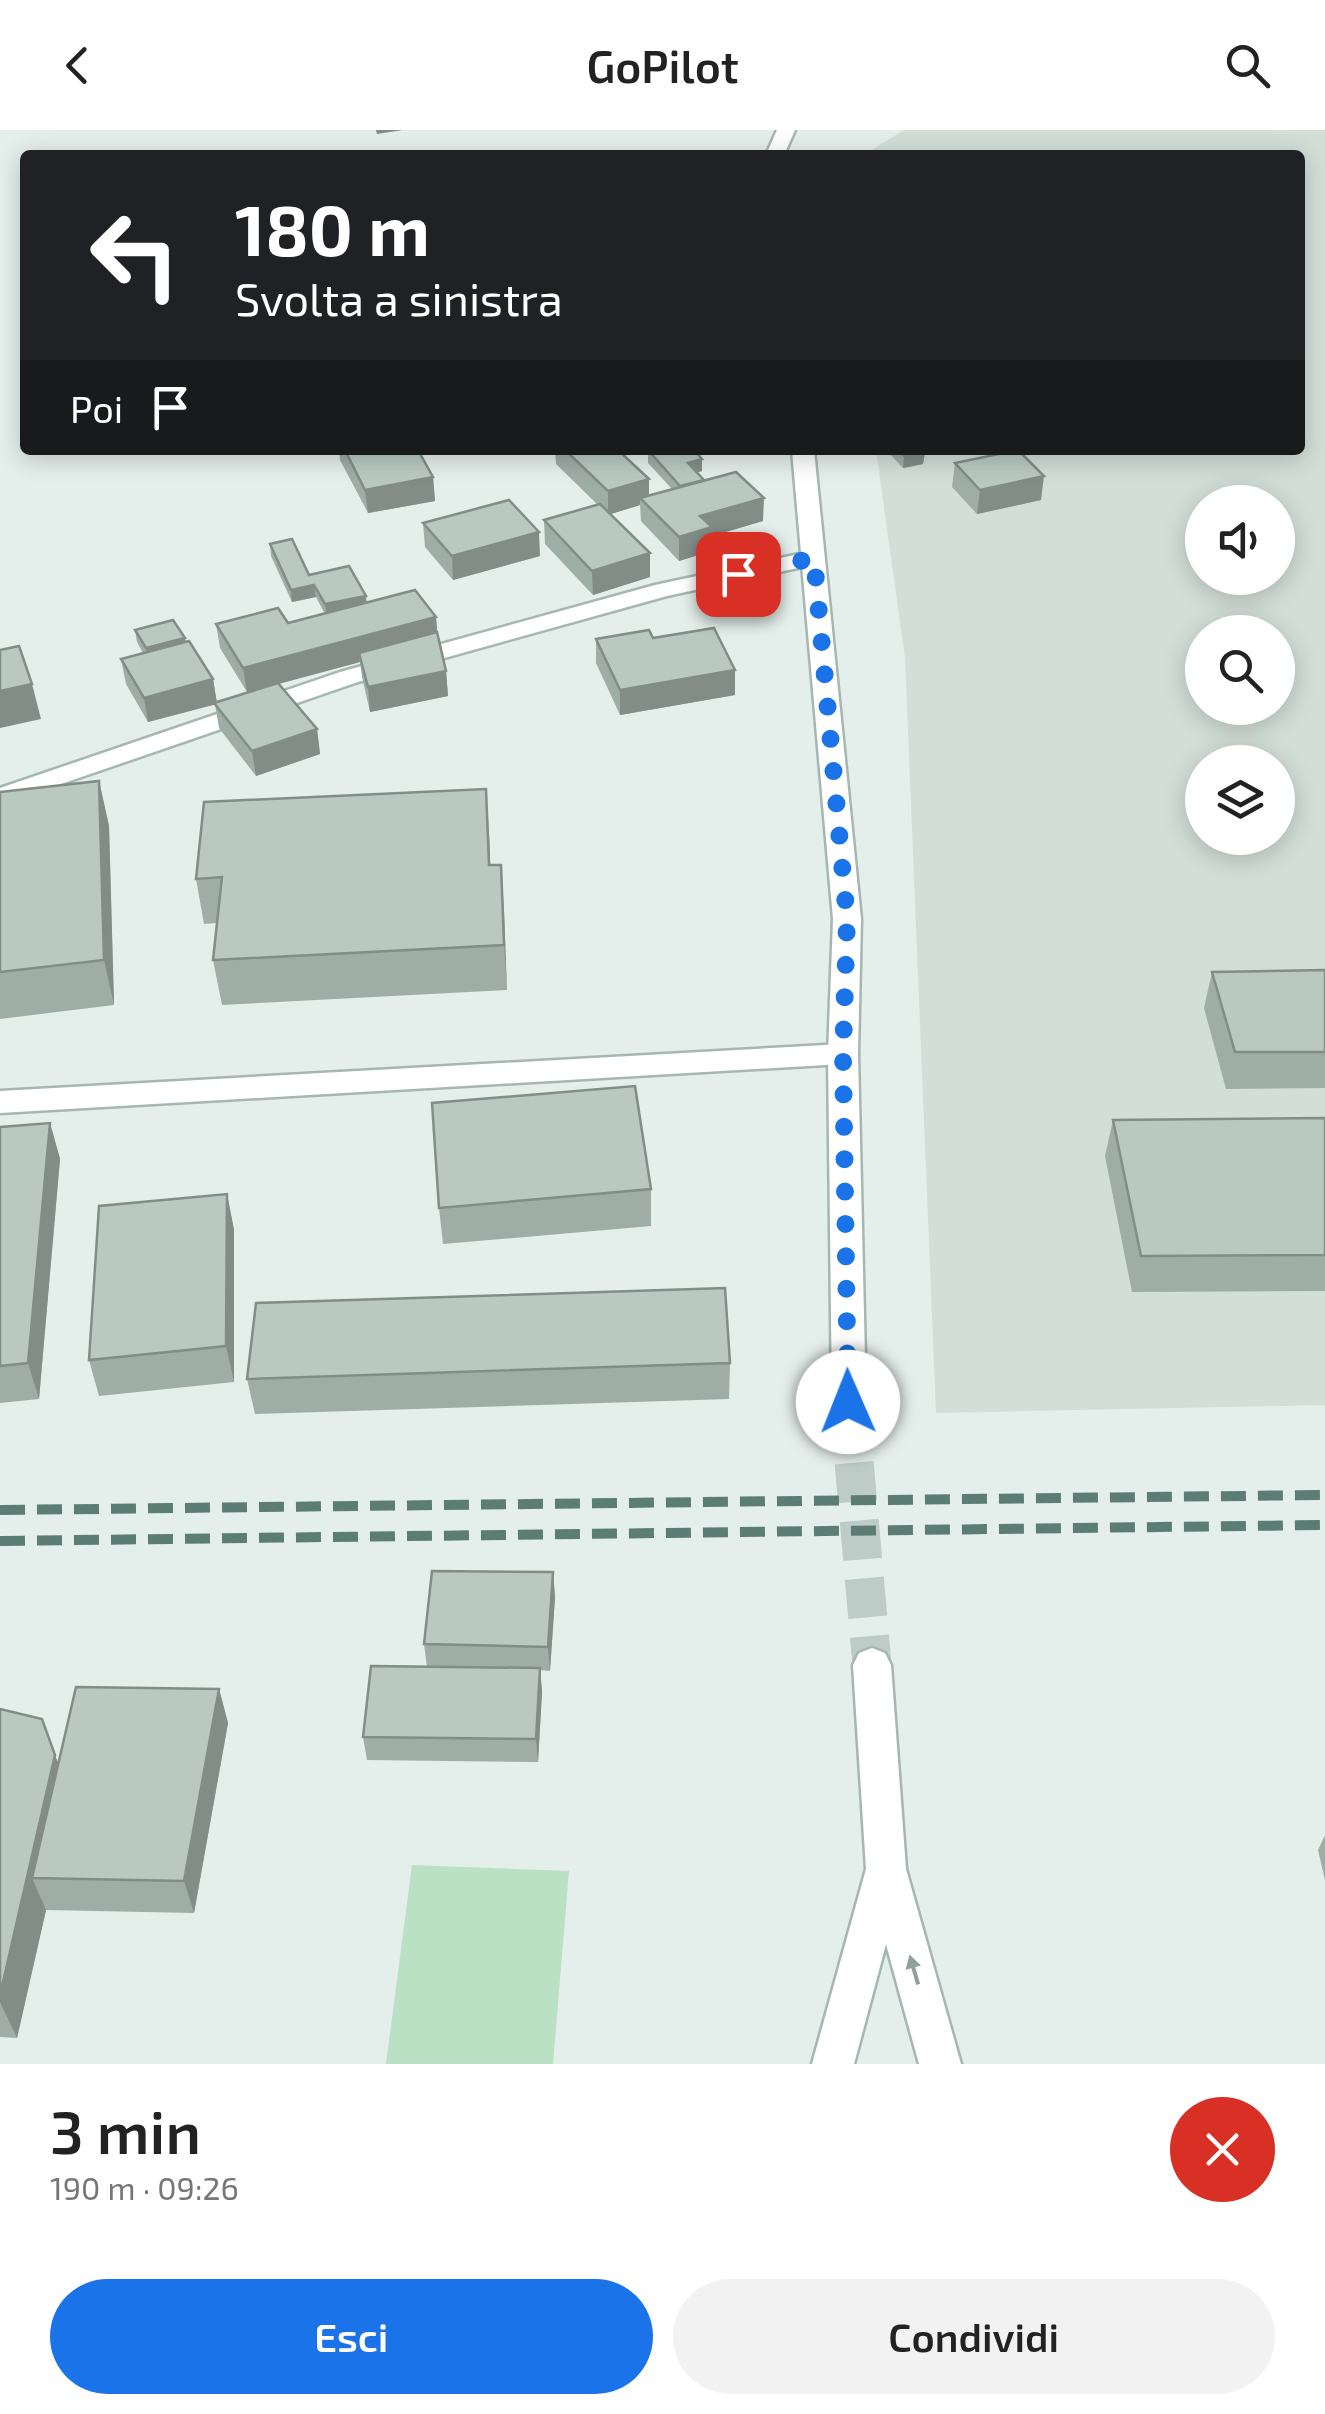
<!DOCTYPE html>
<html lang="it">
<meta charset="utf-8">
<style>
:root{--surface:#fff;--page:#f2f2f2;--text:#222;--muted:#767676;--accent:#1a73e8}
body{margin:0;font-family:"Exo 2",sans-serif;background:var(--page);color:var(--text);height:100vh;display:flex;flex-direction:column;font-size:38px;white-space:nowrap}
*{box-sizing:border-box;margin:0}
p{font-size:32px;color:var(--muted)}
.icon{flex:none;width:55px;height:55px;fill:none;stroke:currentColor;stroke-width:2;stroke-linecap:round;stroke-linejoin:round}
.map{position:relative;height:1934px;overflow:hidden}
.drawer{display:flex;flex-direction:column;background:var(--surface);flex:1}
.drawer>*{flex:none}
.hud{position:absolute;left:20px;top:20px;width:1285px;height:305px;border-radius:10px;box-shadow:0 5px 25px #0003;background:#202124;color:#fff;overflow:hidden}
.tools{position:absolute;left:1185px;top:355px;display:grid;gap:20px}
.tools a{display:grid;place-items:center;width:110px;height:110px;border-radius:50%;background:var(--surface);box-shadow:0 5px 25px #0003;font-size:50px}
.pin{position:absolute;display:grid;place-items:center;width:85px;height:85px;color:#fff;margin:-42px;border-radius:20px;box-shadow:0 5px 15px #0006}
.me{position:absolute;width:110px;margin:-55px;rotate:359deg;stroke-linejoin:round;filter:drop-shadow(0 0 8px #0008)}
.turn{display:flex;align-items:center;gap:35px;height:210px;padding:0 50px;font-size:45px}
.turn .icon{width:130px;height:130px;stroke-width:2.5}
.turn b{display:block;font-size:70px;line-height:85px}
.then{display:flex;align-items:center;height:95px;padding:0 50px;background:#0003;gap:20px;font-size:38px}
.round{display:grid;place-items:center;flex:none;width:105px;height:105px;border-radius:52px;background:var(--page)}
.head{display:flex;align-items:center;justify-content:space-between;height:170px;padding:0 50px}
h1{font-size:60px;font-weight:600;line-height:75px}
.primary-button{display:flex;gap:20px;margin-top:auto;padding:20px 50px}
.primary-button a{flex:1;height:115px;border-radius:60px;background:var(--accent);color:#fff;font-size:40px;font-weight:600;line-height:115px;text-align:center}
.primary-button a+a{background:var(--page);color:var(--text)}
header{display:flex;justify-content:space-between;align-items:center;height:130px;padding:0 50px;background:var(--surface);font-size:45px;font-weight:600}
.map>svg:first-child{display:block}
.built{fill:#d2ded8;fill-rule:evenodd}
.green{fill:#bbe1c5}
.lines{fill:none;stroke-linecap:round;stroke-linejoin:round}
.tertiary-tunnel-far1{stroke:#bdccc7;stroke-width:30;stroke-dasharray:30 15;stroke-linecap:butt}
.tertiary-tunnel{stroke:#bdccc7;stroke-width:39;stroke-dasharray:39 19;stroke-linecap:butt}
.minor-casing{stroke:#a6b7b1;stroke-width:5}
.tertiary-casing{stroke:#a6b7b1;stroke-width:5}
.minor{fill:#fff;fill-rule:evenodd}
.tertiary{fill:#fff;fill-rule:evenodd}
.rail{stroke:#5c7d74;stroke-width:10;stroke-dasharray:25 12;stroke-linecap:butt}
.wall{fill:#9fada7}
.shaded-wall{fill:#828d88}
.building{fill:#b9c9c2;stroke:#828d88;stroke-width:2.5}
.oneway{fill:#90a09c}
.route{stroke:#1a73e8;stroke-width:18;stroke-dasharray:0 32.4}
</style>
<header><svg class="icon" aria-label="back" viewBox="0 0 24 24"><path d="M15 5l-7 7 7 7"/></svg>GoPilot<svg class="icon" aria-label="search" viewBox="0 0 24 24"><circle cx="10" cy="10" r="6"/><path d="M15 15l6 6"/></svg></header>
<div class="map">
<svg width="1325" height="1934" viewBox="0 0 1325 1934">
<rect width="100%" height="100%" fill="#e4eeea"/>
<path class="built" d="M904 0H1325V1275L936 1283 905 528 876 320H1300V25H864ZM1202 372H1278V448H1202ZM1202 502H1278V578H1202ZM1202 632H1278V708H1202Z"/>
<path class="green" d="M412 1735 569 1741 553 1934H386Z"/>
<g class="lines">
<path class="tertiary-tunnel-far1" d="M849 1272 850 1278"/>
<path class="tertiary-tunnel" d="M849 1275 872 1535"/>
<defs>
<g id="minor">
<path d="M813 421 821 423V433L667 466 358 552 0 675V658L340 542 655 455Z"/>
<path d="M843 914 858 924 843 934 0 983V961Z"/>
</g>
<g id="tertiary">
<path d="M777 0H795L784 25H766Z"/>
<path d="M792 320H814L861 789 858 924 866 1272 861 1282 849 1286 837 1282 832 1272 828 924 833 789Z"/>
<path d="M872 1518 885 1523 891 1535 906 1739 961 1934H919L886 1814 854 1934H812L866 1739 853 1535 859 1523Z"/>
</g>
</defs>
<use href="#minor" class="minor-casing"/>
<use href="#tertiary" class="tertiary-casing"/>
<use href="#minor" class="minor"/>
<use href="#tertiary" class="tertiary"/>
<g class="rail">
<path d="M0 1380 1325 1365"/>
<path d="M0 1411 1325 1395"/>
</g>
</g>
<g class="wall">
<path d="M339 320H418L433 347 435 371 368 383 340 330Z"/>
<path d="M555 320H618L649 349V365L672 359 648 333V320L702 329V341L697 343 704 350 763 391 712 406 711 421 679 431 641 391 640 375 610 384 650 423V447L593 465 545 414 544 390 598 375 556 334Z"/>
<path d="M886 320H923L925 322 923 334 903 338Z"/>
<path d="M955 333 1041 370 977 384 952 357Z"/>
<path d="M423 393 540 426 453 450 425 417Z"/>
<path d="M270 414 309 445 367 473 436 487 437 502 446 541 448 566 370 582 362 547 360 532 279 554 317 599 320 624 256 646 219 598 215 574 148 592 126 554 121 529 143 523 137 512 135 500 185 512 213 549 217 573 247 562 220 518 216 494 288 493 325 484 316 467 292 472 271 426Z"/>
<path d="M653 508 735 565 620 585 596 533V509Z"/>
<path d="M99 651 109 696 114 875 0 889V662Z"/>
<path d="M489 703 490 735H501L507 860 222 875 213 830 217 793 204 794 196 749Z"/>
<path d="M1325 840V958L1226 959 1204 878 1212 842Z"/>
<path d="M1325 988V1161L1132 1162 1105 1026 1113 990Z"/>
<path d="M50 993 60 1029 39 1269 0 1273V997Z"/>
<path d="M651 1059V1096L443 1114 439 1078Z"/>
<path d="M227 1064 234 1100V1252L99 1266 89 1230Z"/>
<path d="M730 1233 729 1269 255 1284 247 1249Z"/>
<path d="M553 1442 555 1467 550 1541 540 1540 542 1562 538 1632 367 1630 363 1607 427 1537 424 1514Z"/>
<path d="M219 1559 228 1593 194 1783 46 1780 17 1908 0 1907V1579L59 1633Z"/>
<path d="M1325 1705V1750L1318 1720Z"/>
</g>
<g class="shaded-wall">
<path d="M376 0H403L377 4Z"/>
<path d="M925 322 923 334 903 338 904 326Z"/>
<path d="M702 329V341L688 345V333Z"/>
<path d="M1044 346 1041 370 977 384 980 360Z"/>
<path d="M433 347 435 371 368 383 365 360Z"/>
<path d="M649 349V373L640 368V375L608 385V361Z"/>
<path d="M764 368 763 391 712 406 711 421 679 431V407L700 386Z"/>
<path d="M539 402 540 426 453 450 452 426Z"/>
<path d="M650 423V447L593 465 592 441Z"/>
<path d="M314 455 316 467 292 472 291 460Z"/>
<path d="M366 466 367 478 327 487 325 474Z"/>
<path d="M436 487 438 511 359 523 360 532 247 562 243 538Z"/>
<path d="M185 508 187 521 148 531 146 518Z"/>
<path d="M735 540V565L620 585V560Z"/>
<path d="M446 541 448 566 370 582 368 557Z"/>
<path d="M213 549 217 574 148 592 144 568Z"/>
<path d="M32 554 41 589 0 598V561Z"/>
<path d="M317 599 320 624 256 646 252 621Z"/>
<path d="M99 651 109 696 114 875 104 830Z"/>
<path d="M486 659 489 703 492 780 489 735Z"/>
<path d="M501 735 504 780 507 860 504 815Z"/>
<path d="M50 993 60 1029 39 1269 28 1233Z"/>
<path d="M227 1064 234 1100V1252L226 1216Z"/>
<path d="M553 1442 555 1467 550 1541 548 1517Z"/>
<path d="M540 1538 542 1562 538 1632 536 1609Z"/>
<path d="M219 1559 228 1593 194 1783 184 1751Z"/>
<path d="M55 1625 71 1666 32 1748 46 1780 17 1908 0 1872V1865Z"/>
</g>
<g class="building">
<path d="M345 320H418L433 347 365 360Z"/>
<path d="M565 320H618L649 349 608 361Z"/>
<path d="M648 320H694L702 329 688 333 704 350 680 356Z"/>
<path d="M898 320H923L925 322 904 326Z"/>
<path d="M1018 320 1044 346 980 360 955 333Z"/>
<path d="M736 342 764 368 700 386 712 397 679 407 640 368Z"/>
<path d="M509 370 539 402 452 426 423 393Z"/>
<path d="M600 374 650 423 592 441 544 390Z"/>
<path d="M292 409 309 445 349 436 366 466 325 474 314 455 291 460 270 414Z"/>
<path d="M415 460 436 487 243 538 216 494 278 478 288 493Z"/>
<path d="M173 490 185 508 146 518 135 500Z"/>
<path d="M714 498 735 540 620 560 596 509 649 500 653 508Z"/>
<path d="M437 502 446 541 368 557 359 523Z"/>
<path d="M189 511 213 549 144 568 121 529Z"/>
<path d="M19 516 32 554 0 561V520Z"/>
<path d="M278 553 317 599 252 621 214 573Z"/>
<path d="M99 651 104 830 0 842V662Z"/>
<path d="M486 659 489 735H501L504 815 213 830 222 747 196 749 204 672Z"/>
<path d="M1325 840V922H1235L1212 842Z"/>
<path d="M635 956 651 1059 439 1078 432 973Z"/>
<path d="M1325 988V1125L1141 1126 1113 990Z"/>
<path d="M50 993 28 1233 0 1236V997Z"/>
<path d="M227 1064 226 1216 89 1230 99 1076Z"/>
<path d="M725 1158 730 1233 247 1249 256 1173Z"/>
<path d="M432 1441 553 1442 548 1517 424 1514Z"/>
<path d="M371 1536 540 1538 536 1609 363 1607Z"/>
<path d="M76 1557 219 1559 184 1751 32 1748Z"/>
<path d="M0 1579 42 1589 55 1625 0 1865Z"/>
</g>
<defs><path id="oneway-solid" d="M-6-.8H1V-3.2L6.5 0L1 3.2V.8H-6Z" transform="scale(2.5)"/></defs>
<use class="oneway" href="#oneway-solid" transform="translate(914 1840) rotate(-106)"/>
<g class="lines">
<path class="route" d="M738 444 814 428 847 789 843 924 848 1272"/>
</g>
</svg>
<div class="tools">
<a><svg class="icon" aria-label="sound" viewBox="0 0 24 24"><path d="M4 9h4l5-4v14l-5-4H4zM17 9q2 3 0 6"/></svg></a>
<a><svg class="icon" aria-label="search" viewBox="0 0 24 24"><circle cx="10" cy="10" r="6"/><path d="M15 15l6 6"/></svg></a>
<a><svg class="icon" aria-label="layers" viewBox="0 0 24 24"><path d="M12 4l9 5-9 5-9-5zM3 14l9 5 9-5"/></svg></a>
</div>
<div class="pin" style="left:738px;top:444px;background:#d93025"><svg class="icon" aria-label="arrive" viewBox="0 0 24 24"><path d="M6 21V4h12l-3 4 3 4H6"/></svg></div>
<svg class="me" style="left:848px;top:1272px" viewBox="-20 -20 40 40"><circle r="19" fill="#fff"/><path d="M0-13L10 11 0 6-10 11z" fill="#1a73e8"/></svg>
<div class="hud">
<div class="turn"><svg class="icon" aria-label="left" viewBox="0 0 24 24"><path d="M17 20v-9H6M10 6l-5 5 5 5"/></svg><div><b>180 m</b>Svolta a sinistra</div></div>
<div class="then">Poi<svg class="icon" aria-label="arrive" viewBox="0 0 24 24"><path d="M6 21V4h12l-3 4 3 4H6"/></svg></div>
</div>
</div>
<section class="drawer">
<div class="head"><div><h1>3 min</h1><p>190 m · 09:26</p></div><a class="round" style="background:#d93025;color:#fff"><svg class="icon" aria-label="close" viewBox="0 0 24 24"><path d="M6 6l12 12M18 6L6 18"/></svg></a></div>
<div class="primary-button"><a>Esci</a><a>Condividi</a></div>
</section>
